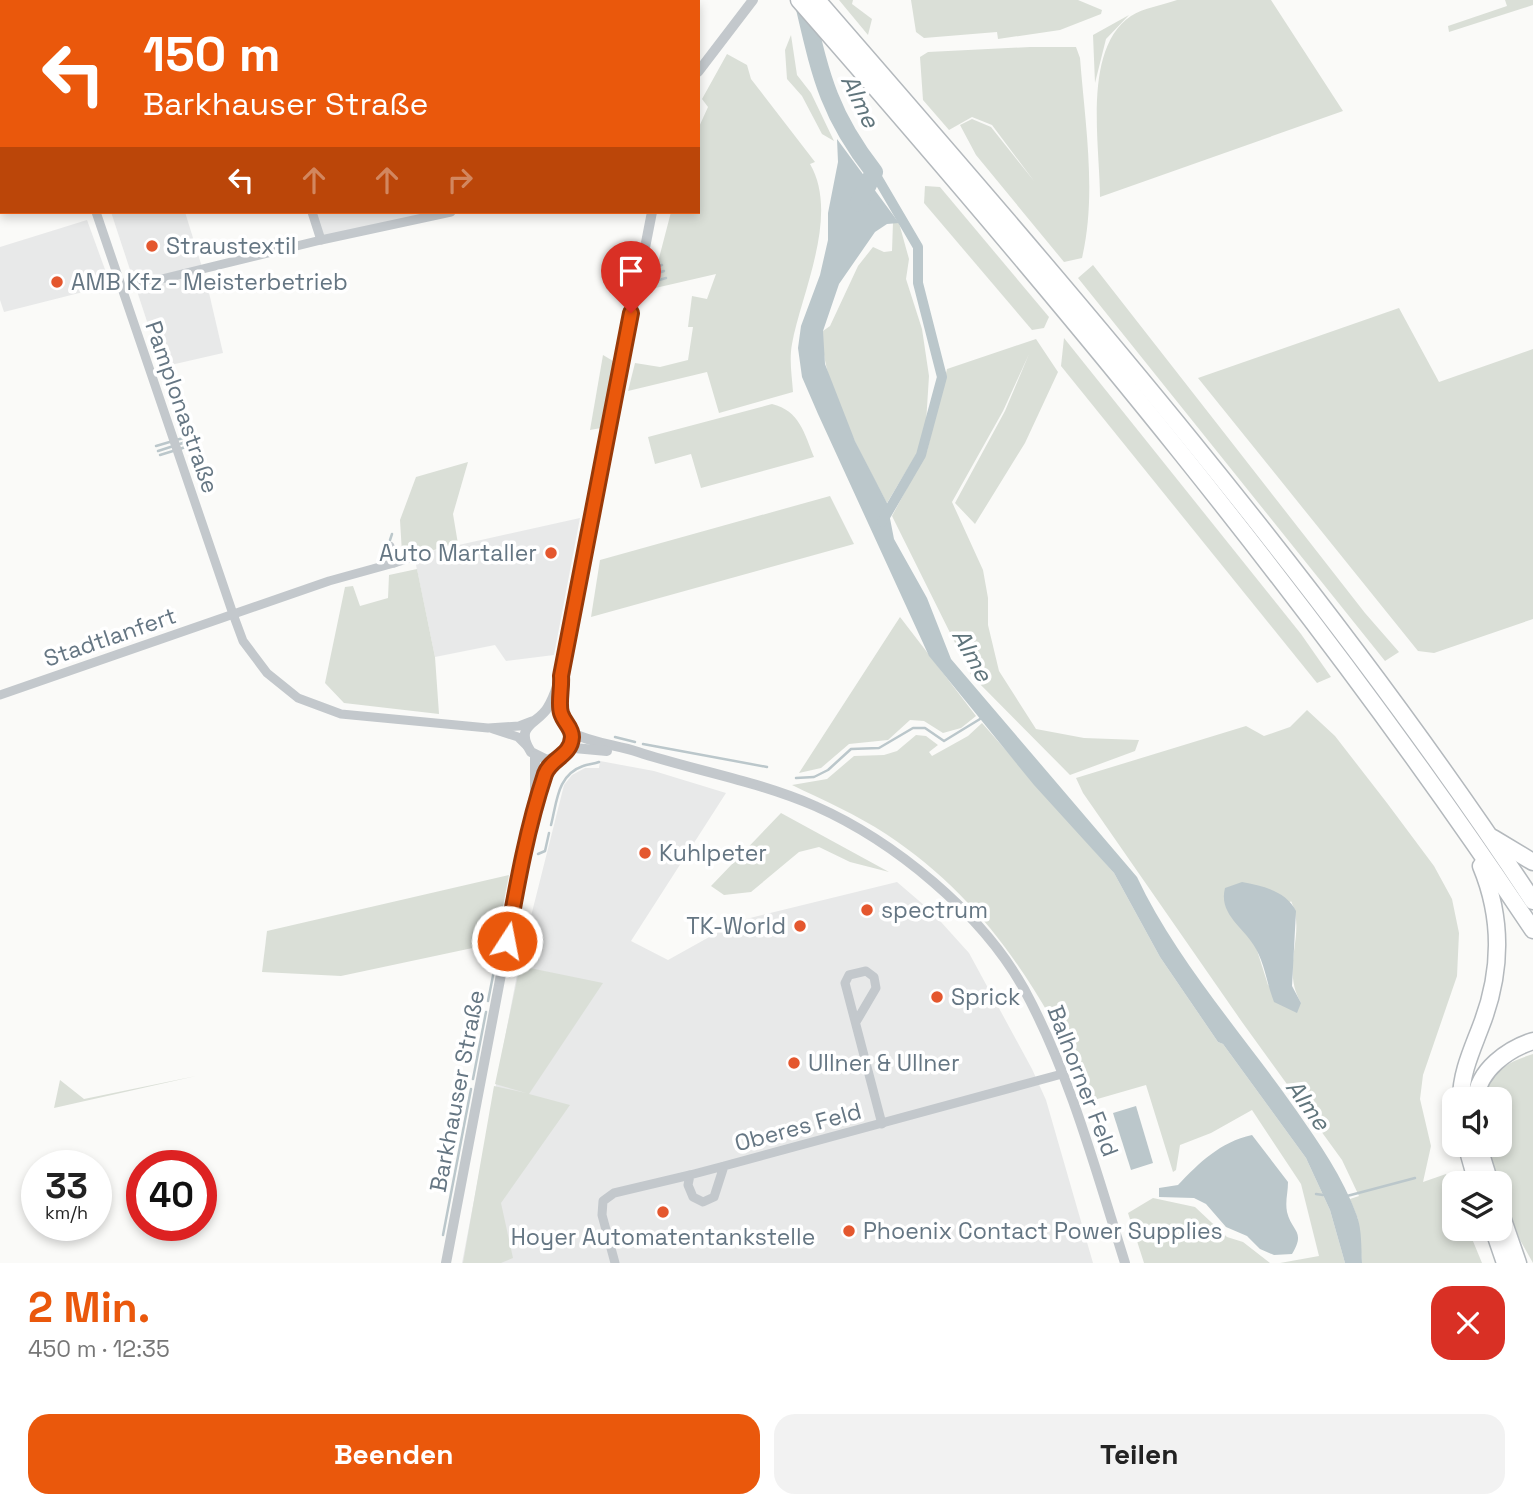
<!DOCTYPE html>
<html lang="de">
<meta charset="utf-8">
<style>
:root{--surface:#fff;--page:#f2f2f2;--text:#222;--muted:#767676;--accent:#ea580c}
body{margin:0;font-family:"Space Grotesk",sans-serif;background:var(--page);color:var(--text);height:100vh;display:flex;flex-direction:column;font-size:26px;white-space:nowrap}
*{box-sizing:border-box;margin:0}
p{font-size:23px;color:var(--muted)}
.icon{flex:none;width:38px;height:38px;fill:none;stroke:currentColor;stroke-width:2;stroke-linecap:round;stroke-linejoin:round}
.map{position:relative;height:1263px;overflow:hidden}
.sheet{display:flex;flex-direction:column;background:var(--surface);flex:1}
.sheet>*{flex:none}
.top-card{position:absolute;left:0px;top:0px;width:700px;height:214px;box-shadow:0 4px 10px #0003;background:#ea580c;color:#fff;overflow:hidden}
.controls{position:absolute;left:1442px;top:1087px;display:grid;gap:14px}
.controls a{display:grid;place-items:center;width:70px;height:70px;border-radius:14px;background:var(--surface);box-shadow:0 4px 10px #0003;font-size:35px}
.speed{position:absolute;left:21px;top:1150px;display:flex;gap:14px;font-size:35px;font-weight:700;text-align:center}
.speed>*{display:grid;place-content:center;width:91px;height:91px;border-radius:50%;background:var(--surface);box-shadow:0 4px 10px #0003;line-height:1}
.speed small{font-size:18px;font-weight:400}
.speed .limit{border:10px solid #d22;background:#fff;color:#111}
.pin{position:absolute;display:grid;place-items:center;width:60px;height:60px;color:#fff;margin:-72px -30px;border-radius:50% 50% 50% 0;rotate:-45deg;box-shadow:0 0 7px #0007}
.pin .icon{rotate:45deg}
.me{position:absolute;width:77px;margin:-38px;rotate:11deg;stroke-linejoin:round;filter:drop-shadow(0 0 5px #0008)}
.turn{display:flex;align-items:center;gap:24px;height:147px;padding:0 28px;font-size:32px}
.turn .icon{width:91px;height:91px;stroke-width:2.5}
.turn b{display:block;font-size:49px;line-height:60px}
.lanes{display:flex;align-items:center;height:66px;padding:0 28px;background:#0003;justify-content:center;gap:35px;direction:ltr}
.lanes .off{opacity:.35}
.round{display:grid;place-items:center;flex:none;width:74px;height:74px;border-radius:21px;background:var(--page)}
.head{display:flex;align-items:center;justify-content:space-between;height:119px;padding:0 28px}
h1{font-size:42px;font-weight:800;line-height:52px;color:var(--accent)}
.primary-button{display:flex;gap:14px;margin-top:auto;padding:14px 28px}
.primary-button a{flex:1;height:80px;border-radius:21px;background:var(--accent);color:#fff;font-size:28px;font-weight:800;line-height:80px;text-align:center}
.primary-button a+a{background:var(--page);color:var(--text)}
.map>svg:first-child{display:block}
.built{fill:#e8e9e9}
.green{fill:#dadfd7;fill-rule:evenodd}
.water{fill:#bbc7cb}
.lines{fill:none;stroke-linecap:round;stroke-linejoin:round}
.stream{stroke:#bbc7cb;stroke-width:2.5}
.canal{stroke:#bbc7cb;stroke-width:10}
.river{stroke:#bbc7cb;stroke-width:18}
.motorway-casing{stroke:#b4b9bd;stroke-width:19}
.minor{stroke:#c3c8cc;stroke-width:9}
.tertiary{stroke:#c3c8cc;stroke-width:10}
.motorway{stroke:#fff;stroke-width:16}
.route-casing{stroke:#983908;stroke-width:18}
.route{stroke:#ea580c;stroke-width:12}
.poi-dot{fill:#e4572e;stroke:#fff;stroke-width:2.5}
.labels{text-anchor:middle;stroke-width:7;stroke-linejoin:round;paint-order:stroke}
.poi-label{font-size:23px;fill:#657683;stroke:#fff;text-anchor:start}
.street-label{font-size:23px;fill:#657683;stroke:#fff}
.water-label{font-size:24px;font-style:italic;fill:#60757c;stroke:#fff}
</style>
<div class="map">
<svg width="1533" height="1263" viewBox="0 0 1533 1263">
<rect width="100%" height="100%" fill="#fafaf8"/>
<g class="built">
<path d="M0 0 16 2H2L0 166Z"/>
<path d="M41 0H206L201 2Z"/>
<path d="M244 0H417L418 2H245Z"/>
<path d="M111 212H185L206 280 223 353 162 367Z"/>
<path d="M316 212H451L325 241Z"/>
<path d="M87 220 107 275 99 288 4 312 0 300V247Z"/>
<path d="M580 518 554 655 506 661 495 645 435 657 414 555Z"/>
<path d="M600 761 654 771 726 793 631 941 668 960 738 921 897 882 932 912 969 953 1032 1069 1046 1100 1093 1263H462L519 964 564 785 572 775 585 768H599Z"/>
</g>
<g class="green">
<path d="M839 0H853L852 4 872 19 868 35Z"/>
<path d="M911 0H1078L1102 10 1101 14 1060 30 998 39 997 32 924 38 916 32Z"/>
<path d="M1177 0H1271L1343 111 1100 197C1100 145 1082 49 1131 16 1143 8 1163 5 1177 0Z"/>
<path d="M1505 0H1533V5L1449 32 1448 26 1507 6Z"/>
<path d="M1129 15 1106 39 1095 83 1093 35Z"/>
<path d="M791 35 797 75 811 93 834 141 822 134 802 96 787 79 785 50Z"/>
<path d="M1030 47H1076L1080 58C1085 123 1097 194 1082 258L1064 262 976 155 960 125 972 119 991 127 1034 181 992 125 972 117 949 130 923 100 920 57 928 52Z"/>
<path d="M727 54 747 65 751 79 815 162 810 164C840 215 801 294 792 344 789 360 792 376 793 392L719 413 707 372 628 391 635 363 660 367 688 360 693 327H688L692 296 707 299 716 274 651 289 671 212H698V129L708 107 702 99Z"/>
<path d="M925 186 940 187 1049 317 1044 328 1032 330 924 203Z"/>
<path d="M893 222 899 223 909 259 906 279 922 329 929 376 926 423 917 453 887 503C865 460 818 379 823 331L830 326 858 266 873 247 884 252 892 251Z"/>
<path d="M1093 265 1365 613 1399 652 1385 661 1078 278Z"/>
<path d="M1399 308 1439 382 1533 349V619L1434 653 1418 651 1198 378Z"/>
<path d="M1064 338 1301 634 1331 677 1317 683 1061 366Z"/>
<path d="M1036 339 1058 372 1025 443 975 524 955 503 1005 411 1029 354 1003 411 952 502 983 570 988 598V625L999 671 1036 729 1084 738 1139 740 1135 751 1070 775 971 675 892 516 927 451 947 369Z"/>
<path d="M603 355 613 361 601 428 590 430Z"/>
<path d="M772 404C800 411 804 433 814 457L701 488 691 454 655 464 648 437Z"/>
<path d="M468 462 453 514 458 544 414 555 413 551 402 553 400 520 416 477Z"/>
<path d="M830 496 854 544 591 617 600 560Z"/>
<path d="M417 569 435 657 439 714 344 703 325 683 345 587 353 586 360 606 388 598 389 575Z"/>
<path d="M900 617 976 716 961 728 943 733 924 721 910 720 888 740 849 744 821 768 799 773Z"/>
<path d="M1307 710 1335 736 1387 803 1434 866 1452 899 1459 933 1457 976 1423 1075 1420 1099 1431 1146 1423 1182 1446 1174 1454 1194V1228L1468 1229 1482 1263H1362L1358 1219 1350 1199 1359 1196 1342 1160 1242 1022 1083 793 1076 778 1246 726 1264 736 1290 727ZM1291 901C1307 934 1280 967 1301 1003L1268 985 1256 947Z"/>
<path d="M982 723 1114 873 1160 957 1218 1042 1223 1044 1306 1158 1330 1210 1345 1263H1280L1319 1256 1301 1184 1252 1110 1211 1133 1180 1145 1176 1170 1173 1172 1146 1085 1094 1100C1042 994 988 901 886 834 857 815 823 800 792 785L827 779 854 756 884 755 897 751 916 735 926 736 938 745 929 752 932 756 968 736Z"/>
<path d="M781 813 889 872 850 862 819 847 799 852 751 892 724 895 711 886Z"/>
<path d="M509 875 496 943 341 976 262 972 267 931Z"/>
<path d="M520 966 603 983 529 1094 570 1105 501 1203 513 1258 501 1263H463L494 1086 526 1093 495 1084Z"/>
<path d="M1533 1054V1263L1520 1240 1484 1145 1500 1144V1099H1484C1492 1069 1506 1063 1533 1054Z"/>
<path d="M196 1076 54 1108 60 1080 84 1099Z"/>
<path d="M1153 1198 1195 1207 1227 1237 1243 1242 1270 1263H1144L1128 1213Z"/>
</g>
<g class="water">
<path d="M837 139 899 223 887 224 875 232 839 284 823 331 825 364 855 441 887 503 894 539 927 598 951 659 1137 877C1174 957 1245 1037 1296 1110 1319 1143 1343 1177 1357 1216 1362 1230 1361 1248 1362 1263H1345L1330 1210 1306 1158 1223 1044 1218 1042 1160 957 1114 873 1034 785 929 656 818 414 802 377 798 348 801 326 820 275 828 240V213L838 162Z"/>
<path d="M1242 882C1263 886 1286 891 1296 911L1292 986 1301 1003 1297 1013 1274 1002C1267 984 1265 965 1256 949 1245 928 1218 915 1225 888Z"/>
<path d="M1136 1106 1153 1163 1131 1170 1113 1113Z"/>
<path d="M1252 1135 1288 1182C1288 1193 1285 1201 1287 1212 1292 1232 1306 1231 1292 1254L1274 1255 1260 1249 1247 1236 1226 1227 1206 1204 1194 1198 1159 1197V1188L1178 1185C1199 1163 1220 1142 1252 1135Z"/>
</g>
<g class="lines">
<g class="stream">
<path d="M645 270 662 265"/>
<path d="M622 277 636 273"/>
<path d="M642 278 664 271"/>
<path d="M622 284 636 280"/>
<path d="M642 285 666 278"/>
<path d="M622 290 632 287"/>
<path d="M156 446 190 436"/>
<path d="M180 449 193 444"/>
<path d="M158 451 192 440"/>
<path d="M160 455 173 451"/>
<path d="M390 540 392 534"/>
<path d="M615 737 635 742"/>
<path d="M643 744 767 767"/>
<path d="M796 778 814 777 828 770 851 749 879 748 913 728H925L944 741 980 719"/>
<path d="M551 825C557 802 557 775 583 766 588 764 594 764 599 762"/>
<path d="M538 854 545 851 549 833"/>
<path d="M500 936 508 895"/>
<path d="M488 1001 499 945"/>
<path d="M473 1079 486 1012"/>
<path d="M1316 1194 1323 1195"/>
<path d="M1347 1196 1415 1178"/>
<path d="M443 1235 471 1089"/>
</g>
<path class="canal" d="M874 172 918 247V283L942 377 921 455 882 522"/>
<path class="river" d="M803 0C820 72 827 112 874 172L859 203"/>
<defs>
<g id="motorway">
<path d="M799 0C1059 297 1314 602 1533 930"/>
<path d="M817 0C1068 289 1322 581 1533 901"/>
<path d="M1493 838 1533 862"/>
<path d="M1461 1099C1461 1073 1472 1050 1481 1026 1502 972 1503 919 1481 866"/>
<path d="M1476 1099C1478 1070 1508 1049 1533 1041"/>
<path d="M1466 1144 1477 1183"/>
<path d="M1478 1144 1490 1183"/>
<path d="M1500 1211 1518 1263"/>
<path d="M1493 1228 1505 1263"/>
</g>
</defs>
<use href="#motorway" class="motorway-casing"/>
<g class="minor">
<path d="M27 0 28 2"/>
<path d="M245 0 246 2"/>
<path d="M625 0 626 2"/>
<path d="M143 2 149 0"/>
<path d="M0 178H2"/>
<path d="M96 212 233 614 243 641 267 673 298 698 341 714 488 728 519 726 532 721"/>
<path d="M312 212 321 240"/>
<path d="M121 289 321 240 451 212"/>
<path d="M394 563 413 557"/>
<path d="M0 695 329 581 394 563 390 546"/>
<path d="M493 729 518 737 527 746"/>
<path d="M856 1022 876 988 874 977 866 971 849 975 845 983 882 1124"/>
<path d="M724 1166 690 1175 688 1185 693 1197 703 1202 714 1197 724 1166 1062 1074"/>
<path d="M615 1263 602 1215 603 1201 614 1193 690 1175"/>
</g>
<g class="tertiary">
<path d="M698 72 753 0"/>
<path d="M561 683V713L572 737 565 753"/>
<path d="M572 733C592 743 616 745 638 752 696 771 758 781 815 806 894 841 982 913 1024 989 1070 1074 1096 1171 1125 1263"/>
<path d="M607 751 574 748 547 760 531 752C513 724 539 724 548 707 554 698 557 686 561 676L652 212"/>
<path d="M535 789V756"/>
<path d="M446 1263 523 859 536 803 553 760"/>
</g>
<use href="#motorway" class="motorway"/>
</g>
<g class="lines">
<defs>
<path id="route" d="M507 941C517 885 527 828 545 774 551 758 571 756 572 737 572 727 564 723 561 713 558 703 562 688 561 676L631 313"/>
</defs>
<use href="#route" class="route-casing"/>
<use href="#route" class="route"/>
</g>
<g class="poi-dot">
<circle cx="152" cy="246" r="7"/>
<circle cx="57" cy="282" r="7"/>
<circle cx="551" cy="553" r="7"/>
<circle cx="645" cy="853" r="7"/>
<circle cx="867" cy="910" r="7"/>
<circle cx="800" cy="926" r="7"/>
<circle cx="937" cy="997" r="7"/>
<circle cx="794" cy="1063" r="7"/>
<circle cx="663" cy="1212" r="7"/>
<circle cx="849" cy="1231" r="7"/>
</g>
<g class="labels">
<g class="poi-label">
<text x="166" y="254">Straustextil</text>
<text x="71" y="290">AMB Kfz - Meisterbetrieb</text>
<text x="537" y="561" text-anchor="end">Auto Martaller</text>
<text x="659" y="861">Kuhlpeter</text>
<text x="881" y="918">spectrum</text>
<text x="786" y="934" text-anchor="end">TK-World</text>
<text x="951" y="1005">Sprick</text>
<text x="808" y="1071">Ullner &amp; Ullner</text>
<text x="863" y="1239">Phoenix Contact Power Supplies</text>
<text x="663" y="1245" text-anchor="middle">Hoyer Automatentankstelle</text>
</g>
<g class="street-label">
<text transform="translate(182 407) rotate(71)" y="8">Pamplonastraße</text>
<text transform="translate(110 637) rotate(-19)" y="8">Stadtlanfert</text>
<text transform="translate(1083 1081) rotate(69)" y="8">Balhorner Feld</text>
<text transform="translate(457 1091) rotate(-79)" y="8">Barkhauser Straße</text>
<text transform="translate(798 1127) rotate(-15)" y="8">Oberes Feld</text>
</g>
<g class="water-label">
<text transform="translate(860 101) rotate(64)" y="8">Alme</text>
<text transform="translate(972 655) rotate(61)" y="8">Alme</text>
<text transform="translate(1308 1105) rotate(54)" y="8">Alme</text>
</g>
</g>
</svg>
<div class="controls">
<a><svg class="icon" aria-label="sound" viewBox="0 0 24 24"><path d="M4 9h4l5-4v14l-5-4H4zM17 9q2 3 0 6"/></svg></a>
<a><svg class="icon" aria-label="layers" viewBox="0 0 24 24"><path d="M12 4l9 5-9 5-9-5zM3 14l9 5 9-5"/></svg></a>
</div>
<div class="speed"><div>33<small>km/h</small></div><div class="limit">40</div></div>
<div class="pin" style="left:631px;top:313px;background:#d93025"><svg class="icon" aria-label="arrive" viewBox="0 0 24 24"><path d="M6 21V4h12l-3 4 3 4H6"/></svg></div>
<svg class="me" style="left:507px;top:941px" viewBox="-20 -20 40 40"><circle r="17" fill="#ea580c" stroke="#fff" stroke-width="3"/><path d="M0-11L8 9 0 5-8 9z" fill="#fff"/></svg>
<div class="top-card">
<div class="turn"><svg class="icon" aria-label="left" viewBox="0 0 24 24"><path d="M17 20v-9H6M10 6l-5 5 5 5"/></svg><div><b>150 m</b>Barkhauser Straße</div></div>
<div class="lanes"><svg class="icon" aria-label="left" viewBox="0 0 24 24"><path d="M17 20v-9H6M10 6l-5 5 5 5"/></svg><svg class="icon off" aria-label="ahead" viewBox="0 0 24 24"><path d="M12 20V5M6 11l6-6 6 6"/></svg><svg class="icon off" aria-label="ahead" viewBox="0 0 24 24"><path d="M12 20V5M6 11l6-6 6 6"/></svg><svg class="icon off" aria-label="right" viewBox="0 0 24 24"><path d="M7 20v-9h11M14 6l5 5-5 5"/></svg></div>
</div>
</div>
<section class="sheet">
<div class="head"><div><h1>2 Min.</h1><p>450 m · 12:35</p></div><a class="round" style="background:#d93025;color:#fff"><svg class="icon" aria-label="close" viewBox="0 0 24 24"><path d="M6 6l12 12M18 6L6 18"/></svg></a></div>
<div class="primary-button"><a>Beenden</a><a>Teilen</a></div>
</section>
